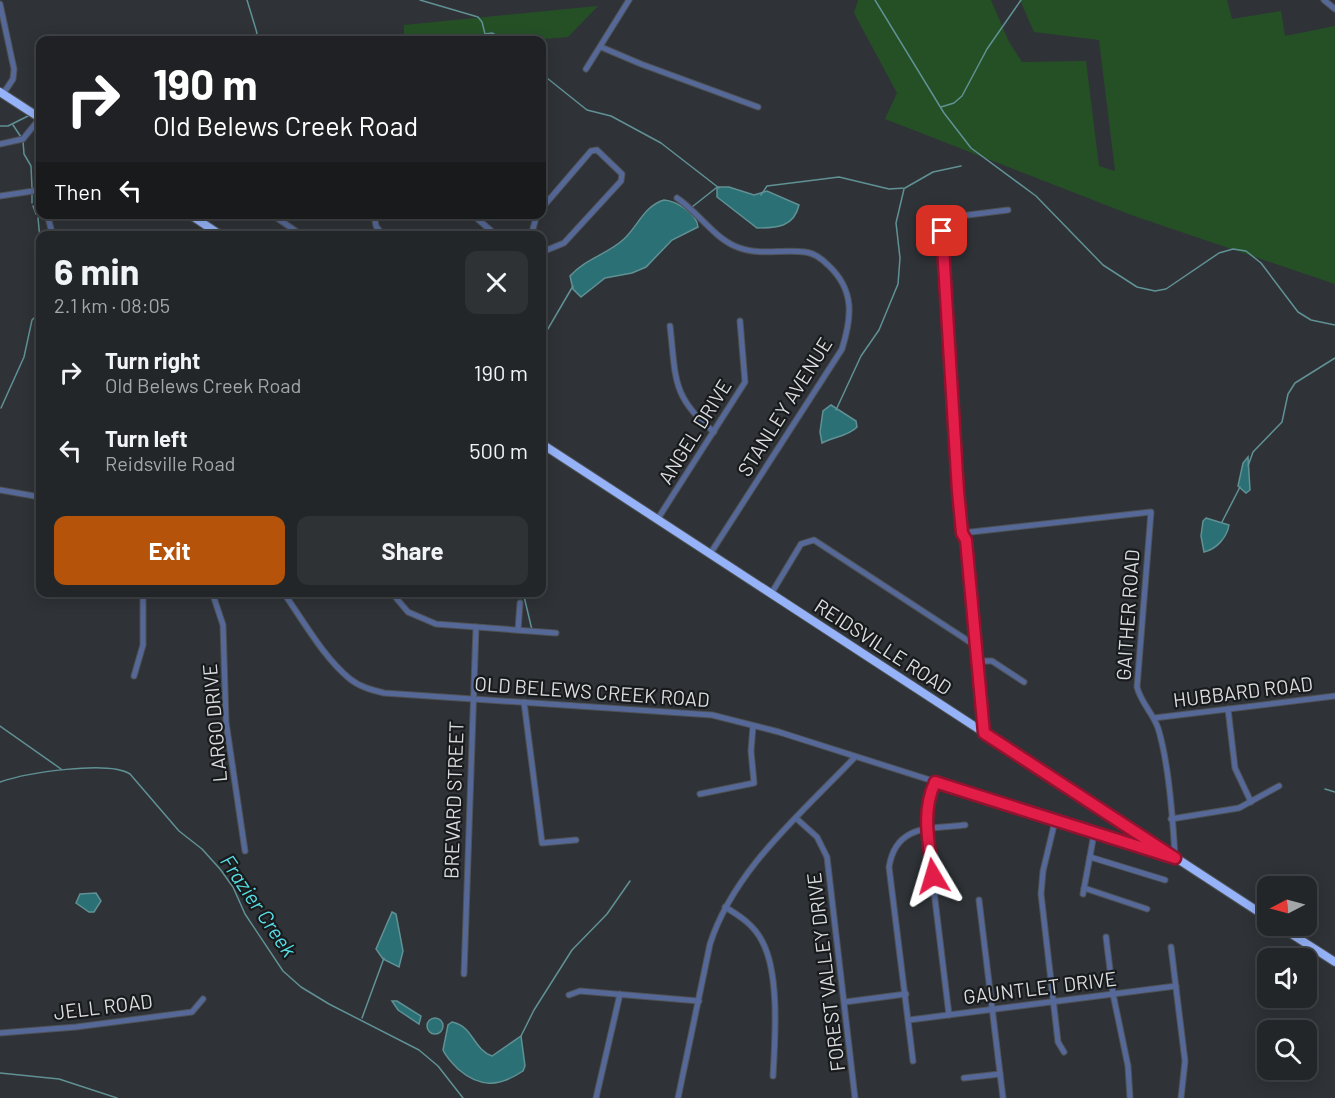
<!DOCTYPE html>
<meta charset="utf-8">
<style>
:root{--surface:#232629;--page:#2f3235;--text:#f1f3f6;--muted:#a3a5a8;--line:#404346;--accent:#b45309}
body{margin:0;font-family:Barlow,sans-serif;background:var(--page);color:var(--text);height:100vh;display:flex;flex-direction:column;font-size:22px;white-space:nowrap}
*{box-sizing:border-box;margin:0}
p{font-size:20px;color:var(--muted)}
.icon{flex:none;width:33px;height:33px;fill:none;stroke:currentColor;stroke-width:2;stroke-linecap:round;stroke-linejoin:round}
.map{position:relative;flex:1;overflow:hidden}
.details{position:absolute;left:36px;top:231px;width:510px;height:366px;display:flex;flex-direction:column;background:var(--surface);border-radius:12px;box-shadow:0 3px 15px #0003,0 0 0 2px var(--line)}
.details>*{flex:none}
.top-card{position:absolute;left:36px;top:36px;width:510px;height:183px;border-radius:12px;box-shadow:0 3px 15px #0003,0 0 0 2px var(--line);background:#202124;color:#fff;overflow:hidden}
.needle{width:39px;rotate:264deg}
.fabs{position:absolute;left:1257px;top:876px;display:grid;gap:12px}
.fabs a{display:grid;place-items:center;width:60px;height:60px;border-radius:12px;background:var(--surface);box-shadow:0 3px 15px #0003,0 0 0 2px var(--line);font-size:30px}
.pin{position:absolute;display:grid;place-items:center;width:51px;height:51px;color:#fff;margin:-26px;border-radius:12px;box-shadow:0 3px 9px #0006}
.me{position:absolute;width:66px;margin:-33px;rotate:353deg;stroke-linejoin:round;filter:drop-shadow(0 0 4px #0008)}
.turn{display:flex;align-items:center;gap:21px;height:126px;padding:0 18px;font-size:27px}
.turn .icon{width:78px;height:78px;stroke-width:2.5}
.turn b{display:block;font-size:42px;line-height:51px}
.then{display:flex;align-items:center;height:57px;padding:0 18px;background:#0003;gap:12px;font-size:22px}
.round{display:grid;place-items:center;flex:none;width:63px;height:63px;border-radius:12px;background:var(--page)}
.headline{display:flex;align-items:center;justify-content:space-between;height:102px;padding:0 18px}
h1{font-size:36px;font-weight:700;line-height:45px}
.cta{display:flex;gap:12px;margin-top:auto;padding:12px 18px}
.cta a{flex:1;height:69px;border-radius:12px;background:var(--accent);color:#fff;font-size:24px;font-weight:700;line-height:69px;text-align:center}
.cta a+a{background:var(--page);color:var(--text)}
ul{padding:0;list-style:none}
li{display:flex;align-items:center;gap:18px;height:78px;padding:0 18px}
li div{flex:1}
li b{display:block;font-size:22px}
li em{font-style:normal}
.map>svg:first-child{display:block}
.green{fill:#255026}
.water{fill:#2b7075;stroke:#609195;stroke-width:1.5}
.lines{fill:none;stroke-linecap:round;stroke-linejoin:round}
.stream{stroke:#609195;stroke-width:1.5}
.minor-casing{stroke:#4e5255;stroke-width:7}
.highway-casing{stroke:#4e5255;stroke-width:10}
.minor{stroke:#556898;stroke-width:5}
.highway{stroke:#96b3f9;stroke-width:8}
.route-casing{stroke:#92132f;stroke-width:15}
.route{stroke:#e11d48;stroke-width:10}
.labels{text-anchor:middle;stroke-width:4.5;stroke-linejoin:round;paint-order:stroke}
.street-label{font-size:20px;fill:#dadddf;stroke:#181a1c}
.water-label{font-size:21px;font-style:italic;fill:#56dde5;stroke:#181a1c}
</style>
<div class="map">
<svg width="1335" height="1098" viewBox="0 0 1335 1098">
<rect width="100%" height="100%" fill="#2f3337"/>
<g class="green">
<path d="M858 0H991L1009 42 1022 62 1086 61 1099 166 1115 171 1099 40 1034 32 1020 0H1227L1232 19 1281 11 1285 36 1335 26V284L1134 216 885 119 897 93 854 13Z"/>
<path d="M598 6 568 37 532 40H404V25Z"/>
<path d="M285 34V40H211Z"/>
</g>
<g class="water">
<path d="M717 187H729L754 195 767 191 799 205C794 227 777 228 757 228L717 197Z"/>
<path d="M664 200C677 201 697 214 698 227L672 240 646 267 632 273 605 278 581 297 573 289 570 276C585 259 608 254 624 239 638 226 644 206 664 200Z"/>
<path d="M831 405 856 421 857 427C849 436 833 437 822 443L820 432 823 411Z"/>
<path d="M1248 457 1250 490 1246 493 1238 486 1243 463Z"/>
<path d="M1206 518 1229 525C1227 537 1217 549 1204 552L1201 536 1203 521Z"/>
<path d="M96 893 101 901 94 912H89L76 903 80 894Z"/>
<path d="M392 912 396 914 403 951 399 967 383 959 376 949Z"/>
<path d="M392 1001H397L421 1016 419 1024 398 1010Z"/>
<circle cx="435" cy="1026" r="8"/>
<path d="M452 1022C473 1026 473 1049 492 1056L521 1036 525 1066 523 1071C499 1087 480 1088 458 1069 452 1063 446 1057 443 1050L448 1025Z"/>
</g>
<g class="lines">
<g class="stream">
<path d="M247 0 257 33 253 40"/>
<path d="M420 0 478 17 482 22 485 34 492 33 505 40"/>
<path d="M875 0 944 113 971 148 1036 196 1103 265 1137 287 1155 291 1166 289 1219 253 1233 249 1246 251 1261 263 1298 312 1311 320 1335 325"/>
<path d="M205 40H219"/>
<path d="M542 74 587 110 611 116 661 143 719 188"/>
<path d="M941 107 954 103 962 96 987 49 1021 0"/>
<path d="M13 125 21 137"/>
<path d="M0 126H8L28 116"/>
<path d="M23 141 24 154 31 166 32 188"/>
<path d="M32 192V203"/>
<path d="M761 195 767 186 839 177 889 189 905 188 933 172 961 166"/>
<path d="M33 206 36 214"/>
<path d="M692 207 716 188"/>
<path d="M38 218 40 239"/>
<path d="M542 339 573 286"/>
<path d="M1 408 24 357 32 320 40 312"/>
<path d="M836 410 861 356 879 330 898 284 900 258 896 223 904 189"/>
<path d="M1248 466 1253 452 1282 422 1288 394 1295 383 1335 358"/>
<path d="M1222 522 1240 487"/>
<path d="M523 592 532 630"/>
<path d="M0 726 61 769"/>
<path d="M0 782C26 773 108 760 130 774L179 831 202 849 220 869 233 887 245 914 283 971 301 987 329 1004 419 1050 438 1066 463 1098"/>
<path d="M1325 789 1335 792"/>
<path d="M362 1018 384 958"/>
<path d="M521 1036 534 1010 572 950 607 914 630 881"/>
<path d="M0 1073 59 1079 117 1098"/>
</g>
<defs>
<g id="minor">
<path d="M1324 0 1335 9"/>
<path d="M0 4 14 69 13 79 3 94"/>
<path d="M601 47 641 64 758 107"/>
<path d="M586 69 629 0"/>
<path d="M0 144 23 139 40 118"/>
<path d="M0 196 40 190"/>
<path d="M677 198C698 212 714 238 737 247 759 256 782 249 805 252 814 253 822 259 828 265 855 290 852 317 842 349L710 554"/>
<path d="M542 208 591 151 597 150 622 174 621 181 564 243 542 252"/>
<path d="M47 214 53 236"/>
<path d="M271 214 303 236"/>
<path d="M374 214 376 226 383 236"/>
<path d="M472 214 497 236"/>
<path d="M531 236 537 214"/>
<path d="M670 326C676 377 671 397 714 432"/>
<path d="M0 490 40 497"/>
<path d="M657 520 745 382 740 321"/>
<path d="M542 531 543 532"/>
<path d="M962 533 1151 512 1137 687C1141 703 1153 713 1158 728 1169 763 1173 821 1175 857"/>
<path d="M212 592 223 625 226 722 245 851"/>
<path d="M283 592C303 620 323 657 350 679 360 687 372 690 384 693L712 715 779 732 1166 855"/>
<path d="M391 592 408 612 436 624 556 633"/>
<path d="M771 594 801 544 814 540 976 646"/>
<path d="M518 630 520 603"/>
<path d="M977 661H992L1024 682"/>
<path d="M134 676 143 645V592"/>
<path d="M524 702 542 843 576 840"/>
<path d="M1228 709 1235 768 1251 802"/>
<path d="M1154 718 1335 696"/>
<path d="M984 733 966 540C954 520 957 473 956 450 952 373 950 297 941 221L944 218 1008 210"/>
<path d="M935 782 927 803 925 817 949 1015"/>
<path d="M700 794 754 783 751 751 753 726"/>
<path d="M797 819 817 837 827 857 855 1098"/>
<path d="M1171 819 1239 808 1279 786"/>
<path d="M1055 821 1043 871 1041 894 1058 1042 1064 1052"/>
<path d="M1090 857 1165 880"/>
<path d="M1084 888 1147 909"/>
<path d="M1083 894 1094 834"/>
<path d="M979 900 1003 1098"/>
<path d="M725 907C740 916 754 925 762 941 780 974 775 1039 773 1076"/>
<path d="M1106 937 1113 994 1128 1066 1130 1098"/>
<path d="M1171 947 1185 1061 1181 1098"/>
<path d="M464 974 476 627"/>
<path d="M569 995 580 991 699 1001"/>
<path d="M845 1002 906 994"/>
<path d="M909 1020 1176 986"/>
<path d="M0 1033 76 1027 192 1012 203 999"/>
<path d="M913 1061 889 867C896 824 930 829 965 825"/>
<path d="M964 1078 1000 1074"/>
<path d="M596 1098 620 994"/>
<path d="M678 1098 710 944C734 869 802 813 855 757"/>
</g>
<g id="highway">
<path d="M0 92 40 118"/>
<path d="M189 214 222 236"/>
<path d="M542 444 1268 918"/>
<path d="M1279 926 1335 962"/>
</g>
</defs>
<use href="#minor" class="minor-casing"/>
<use href="#highway" class="highway-casing"/>
<use href="#minor" class="minor"/>
<use href="#highway" class="highway"/>
</g>
<g class="lines">
<defs>
<path id="route" d="M933 876C929 843 921 813 935 782L1175 858 984 733 966 540 962 533 958 491 942 231"/>
</defs>
<use href="#route" class="route-casing"/>
<use href="#route" class="route"/>
</g>
<g class="labels">
<g class="street-label">
<text transform="translate(785 407) rotate(-58)" y="7">STANLEY AVENUE</text>
<text transform="translate(695 432) rotate(-58)" y="7">ANGEL DRIVE</text>
<text transform="translate(1128 615) rotate(-86)" y="7">GAITHER ROAD</text>
<text transform="translate(883 647) rotate(33)" y="7">REIDSVILLE ROAD</text>
<text transform="translate(592 692) rotate(4)" y="7">OLD BELEWS CREEK ROAD</text>
<text transform="translate(1243 692) rotate(-7)" y="7">HUBBARD ROAD</text>
<text transform="translate(215 723) rotate(-95)" y="7">LARGO DRIVE</text>
<text transform="translate(454 800) rotate(-88)" y="7">BREVARD STREET</text>
<text transform="translate(826 972) rotate(-97)" y="7">FOREST VALLEY DRIVE</text>
<text transform="translate(1040 988) rotate(-7)" y="7">GAUNTLET DRIVE</text>
<text transform="translate(103 1007) rotate(-7)" y="7">JELL ROAD</text>
</g>
<g class="water-label">
<text transform="translate(258 906) rotate(56)" y="7">Frazier Creek</text>
</g>
</g>
</svg>
<div class="fabs">
<a><svg class="needle" viewBox="-14 -14 28 28"><path d="M0-13l5 13h-10z" fill="#e53935"/><path d="M0 13l5-13h-10z" fill="#a3a5a8"/></svg></a>
<a><svg class="icon" aria-label="sound" viewBox="0 0 24 24"><path d="M4 9h4l5-4v14l-5-4H4zM17 9q2 3 0 6"/></svg></a>
<a><svg class="icon" aria-label="search" viewBox="0 0 24 24"><circle cx="10" cy="10" r="6"/><path d="M15 15l6 6"/></svg></a>
</div>
<div class="pin" style="left:942px;top:231px;background:#d93025"><svg class="icon" aria-label="arrive" viewBox="0 0 24 24"><path d="M6 21V4h12l-3 4 3 4H6"/></svg></div>
<svg class="me" style="left:933px;top:876px" viewBox="-20 -20 40 40"><path d="M0-17L14 15 0 8-14 15z" fill="#e11d48" stroke="#fff" stroke-width="4"/></svg>
<div class="top-card">
<div class="turn"><svg class="icon" aria-label="right" viewBox="0 0 24 24"><path d="M7 20v-9h11M14 6l5 5-5 5"/></svg><div><b>190 m</b>Old Belews Creek Road</div></div>
<div class="then">Then<svg class="icon" aria-label="left" viewBox="0 0 24 24"><path d="M17 20v-9H6M10 6l-5 5 5 5"/></svg></div>
</div>
<section class="details">
<div class="headline"><div><h1>6 min</h1><p>2.1 km · 08:05</p></div><a class="round"><svg class="icon" aria-label="close" viewBox="0 0 24 24"><path d="M6 6l12 12M18 6L6 18"/></svg></a></div>
<ul>
<li><svg class="icon" aria-label="right" viewBox="0 0 24 24"><path d="M7 20v-9h11M14 6l5 5-5 5"/></svg><div><b>Turn right</b><p>Old Belews Creek Road</p></div><em>190 m</em></li>
<li><svg class="icon" aria-label="left" viewBox="0 0 24 24"><path d="M17 20v-9H6M10 6l-5 5 5 5"/></svg><div><b>Turn left</b><p>Reidsville Road</p></div><em>500 m</em></li>
</ul>
<div class="cta"><a>Exit</a><a>Share</a></div>
</section>
</div>
